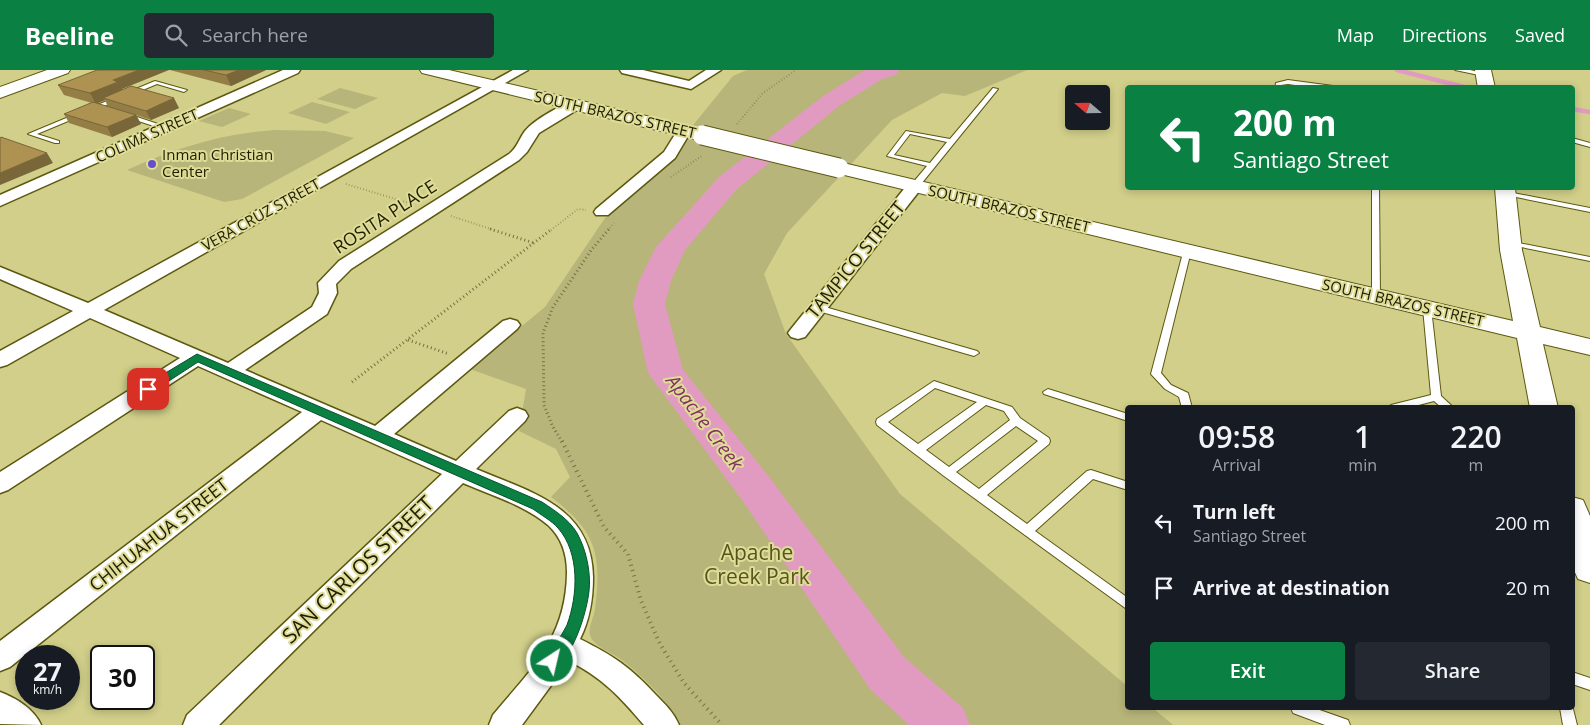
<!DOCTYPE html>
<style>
:root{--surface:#171b24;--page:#242831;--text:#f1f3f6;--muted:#9ea1a6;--accent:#0b8043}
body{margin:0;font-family:"Open Sans",sans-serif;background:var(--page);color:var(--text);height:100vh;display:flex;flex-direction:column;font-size:19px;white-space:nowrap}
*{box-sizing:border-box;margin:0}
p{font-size:16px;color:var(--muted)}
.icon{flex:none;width:28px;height:28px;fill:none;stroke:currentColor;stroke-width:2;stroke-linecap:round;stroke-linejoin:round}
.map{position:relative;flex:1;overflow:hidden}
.panel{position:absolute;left:1125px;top:335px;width:450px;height:305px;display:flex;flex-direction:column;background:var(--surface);border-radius:5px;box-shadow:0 2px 8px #0003}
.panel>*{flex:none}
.top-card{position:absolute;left:1125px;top:15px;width:450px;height:105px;border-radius:5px;box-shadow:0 2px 8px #0003;background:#0b8043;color:#fff;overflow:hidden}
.needle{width:32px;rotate:290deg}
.tools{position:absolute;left:1065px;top:15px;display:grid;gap:10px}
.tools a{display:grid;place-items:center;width:45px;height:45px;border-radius:5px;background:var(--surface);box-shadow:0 2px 8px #0003;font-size:25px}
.speed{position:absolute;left:15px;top:575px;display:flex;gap:10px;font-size:25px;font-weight:700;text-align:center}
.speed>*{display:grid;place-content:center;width:65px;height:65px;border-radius:50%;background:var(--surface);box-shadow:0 2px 8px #0003;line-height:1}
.speed small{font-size:12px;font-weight:400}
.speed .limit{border:2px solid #111;border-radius:8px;background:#fff;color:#111}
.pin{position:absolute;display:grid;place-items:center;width:42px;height:42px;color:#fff;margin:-21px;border-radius:10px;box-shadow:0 2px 8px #0006}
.me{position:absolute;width:55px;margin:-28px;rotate:35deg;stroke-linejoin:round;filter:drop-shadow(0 0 4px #0008)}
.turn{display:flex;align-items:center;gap:18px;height:105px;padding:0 25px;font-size:22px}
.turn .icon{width:65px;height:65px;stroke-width:2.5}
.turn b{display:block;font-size:35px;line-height:42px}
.eta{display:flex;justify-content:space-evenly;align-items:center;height:85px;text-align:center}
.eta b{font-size:30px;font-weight:600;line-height:35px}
.action{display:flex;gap:10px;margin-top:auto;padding:10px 25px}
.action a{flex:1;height:58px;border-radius:5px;background:var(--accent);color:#fff;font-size:20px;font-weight:600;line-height:58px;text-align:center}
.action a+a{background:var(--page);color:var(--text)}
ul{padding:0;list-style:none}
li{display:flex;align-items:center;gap:15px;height:65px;padding:0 25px}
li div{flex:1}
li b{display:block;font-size:19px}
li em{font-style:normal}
header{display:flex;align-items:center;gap:30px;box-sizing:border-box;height:70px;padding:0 25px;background:var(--accent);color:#fff}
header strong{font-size:24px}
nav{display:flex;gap:28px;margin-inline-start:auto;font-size:18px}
.search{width:350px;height:45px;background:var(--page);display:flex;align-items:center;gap:12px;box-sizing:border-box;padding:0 18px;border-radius:5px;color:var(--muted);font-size:19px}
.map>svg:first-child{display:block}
.green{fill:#b7b579}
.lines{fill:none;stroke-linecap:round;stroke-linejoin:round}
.stream{stroke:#e19bc0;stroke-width:4.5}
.river{fill:#e19bc0;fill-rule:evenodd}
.lane-casing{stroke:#5c580f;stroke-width:2}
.street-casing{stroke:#5c580f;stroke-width:3}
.secondary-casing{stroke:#5c580f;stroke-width:2}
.path-far2{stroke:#747343;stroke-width:2;stroke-dasharray:0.5 2.5;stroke-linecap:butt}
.path-far1{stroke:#747343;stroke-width:3;stroke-dasharray:1 3;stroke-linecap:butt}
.path{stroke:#747343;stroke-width:4;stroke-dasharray:1 4.5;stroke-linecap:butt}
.lane{fill:#fff;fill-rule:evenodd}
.street{fill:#fff;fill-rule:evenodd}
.secondary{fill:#fff;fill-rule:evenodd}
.secondary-bridge-casing{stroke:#5c580f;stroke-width:21;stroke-linecap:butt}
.secondary-bridge{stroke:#fff;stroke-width:19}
.wall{fill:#957e46;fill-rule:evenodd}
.shaded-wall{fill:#796639}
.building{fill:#ad9251;stroke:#796639}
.route{fill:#0b8043;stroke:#07532c}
.poi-dot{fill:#6650c9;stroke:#dedc96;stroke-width:2}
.labels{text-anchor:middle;stroke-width:4;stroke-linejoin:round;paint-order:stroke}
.far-street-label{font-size:15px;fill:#1f1e03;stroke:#dedc96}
.far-poi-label{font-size:15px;fill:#1f1e03;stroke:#dedc96;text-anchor:start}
.street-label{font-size:18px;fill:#1f1e03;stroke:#dedc96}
.water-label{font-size:19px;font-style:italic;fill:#843262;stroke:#dedc96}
.near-park-label{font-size:21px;fill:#57551e;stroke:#dedc96}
.near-street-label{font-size:21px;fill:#1f1e03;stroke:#dedc96}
</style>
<header>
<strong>Beeline</strong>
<div class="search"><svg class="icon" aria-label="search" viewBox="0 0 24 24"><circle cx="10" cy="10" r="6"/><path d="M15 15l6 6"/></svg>Search here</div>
<nav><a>Map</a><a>Directions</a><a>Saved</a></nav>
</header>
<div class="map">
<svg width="1590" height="655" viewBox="0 0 1590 655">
<rect width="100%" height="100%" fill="#d1cf89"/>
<g class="green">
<path d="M747 0H1027L965 26 942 23 892 50 787 163 764 204 786 264 900 424 1127 616 1128 638H1153L1173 655H681C675 648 671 640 666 633 656 620 636 601 622 590 613 583 593 577 590 565 588 557 594 547 595 539 602 484 596 461 551 427L570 407 556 379 519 361 526 319 470 299 545 237 605 148 676 88 694 54 733 6Z"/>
<path d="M340 18 378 28 355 39 317 29Z"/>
<path d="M312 32 350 42 326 54 288 43Z"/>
<path d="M229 38 251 44 222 57 199 51Z"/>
<path d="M275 60 325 61 354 68 242 129 224 132 127 100C176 78 220 64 275 60Z"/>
</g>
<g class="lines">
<g class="stream">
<path d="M1397 0 1468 18"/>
<path d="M1572 39 1590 42"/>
</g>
<path class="river" d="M865 0H899L896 5 882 9 839 36 737 119 685 180 671 211 665 234 683 300 770 408 904 587 963 638 970 655H909L870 619 742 430 654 311 648 303 633 234 639 211 656 177 719 107 823 26Z"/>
<defs>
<g id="lane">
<path d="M1455 0H1470L1487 4 1484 6Z"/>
<path d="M1288 10 1333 16 1336 18H1315L1288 14 1281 15V18H1275L1276 13Z"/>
<path d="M155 11 187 20 184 22 157 14 37 64 59 71V73H55L28 64Z"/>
<path d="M993 18 998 19 917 119H911V115L927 96 887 86 906 61 950 69ZM910 64 947 72 930 93 894 85Z"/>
<path d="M125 43 167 57 168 58 163 59 123 46V44Z"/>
<path d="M1572 68 1590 73V77L1572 72Z"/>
<path d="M1372 118H1379L1380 226 1376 229 1372 226Z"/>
<path d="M1503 121 1590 138V142L1506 125 1502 123Z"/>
<path d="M1508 171 1590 187V191L1511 175H1508Z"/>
<path d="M1184 179H1187L1191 181 1161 303 1171 315 1188 323 1192 338H1182L1179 327 1165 319 1151 304Z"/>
<path d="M818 235 977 281 979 283 974 286 815 240 814 238 815 236Z"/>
<path d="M1427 235 1431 238 1441 326 1454 338H1442L1434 331 1407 338H1386L1391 335 1431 325 1423 238Z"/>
<path d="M934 311 1012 337 1020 348 1049 368 1050 371 1049 374 987 425 1027 454 1087 401 1091 400 1128 412V420L1093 409 1035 461 1128 528V540L944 406 877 355 876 352 877 349ZM935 318 977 332 918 374 888 352ZM986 335 1004 341 1010 350 949 397 926 380ZM1016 356 1038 371 979 419 956 402Z"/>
<path d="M1048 319 1128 344V351L1044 324 1043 322Z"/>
<path d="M1572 602 1590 608V620L1572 614Z"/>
<path d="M1572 635 1577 655H1563L1560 638H1572Z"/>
<path d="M1291 638H1314L1348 650 1350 655H1325L1293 643Z"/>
</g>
<g id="street">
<path d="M283 0H300L298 3 0 136V125Z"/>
<path d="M513 0H528L104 240 228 293 312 237 319 223 318 213 339 191 509 84C517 78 519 69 525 61 533 51 567 29 580 32L582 35 580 38 539 63 527 82 519 90 351 199 336 214 337 223 327 244 245 300 375 356 503 251 510 249 517 251 520 255 517 259 394 364 456 391 509 341 517 338 525 341 528 346 525 351 476 399C530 422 592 436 593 507 593 529 590 549 580 569 614 586 630 597 655 624 665 634 674 643 679 655H644C619 626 604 609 569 591L522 655H489L493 645C532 598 566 568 567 503 567 484 562 468 548 455 524 435 491 425 463 413L219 655H183L187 645 442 404 321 350 10 597 0 601V571L302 342 198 296 8 420 0 423V402L180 288 90 248 7 295 0 297V281L73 241 0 209V197L88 233Z"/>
<path d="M620 0H643L689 11 706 0H721L691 19 622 3Z"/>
<path d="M684 57 689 58 691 61 675 88 608 145H596L594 142 596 139 664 82 679 58Z"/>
<path d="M914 112 920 114 922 117 920 120 805 267 798 269 791 267 788 263 791 259 908 114Z"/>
<path d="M0 622C16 628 34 639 41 655L0 654Z"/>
</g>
<g id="secondary">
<path d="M47 0H70L68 3 0 28V17Z"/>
<path d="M420 0H449L702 59 709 61 711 65 709 69 702 71 422 3Z"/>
<path d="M1475 0H1491L1495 18H1478Z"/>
<path d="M839 92 1513 251 1500 180 1495 118H1515L1522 180 1540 257 1590 269V285L1543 274 1558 338H1530L1517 268 832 102 829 98 832 94Z"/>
<path d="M1572 427 1583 430 1590 446V513L1578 509 1572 496Z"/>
</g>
</defs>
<use href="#lane" class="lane-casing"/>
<use href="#street" class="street-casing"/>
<use href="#secondary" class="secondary-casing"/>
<g class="path-far2">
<path d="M737 54 763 23 796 0"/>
<path d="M671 107 703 85"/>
<path d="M346 114 412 134"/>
<path d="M451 146 494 160"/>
<path d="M551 160 578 139 586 140"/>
<path d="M608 160 614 153"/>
</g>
<g class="path-far1">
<path d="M490 159 534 173"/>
<path d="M408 270 449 284"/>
<path d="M352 312 552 159"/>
<path d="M562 372 552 355 544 335 543 263 553 237 592 179 609 159"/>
</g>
<path class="path" d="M562 371 604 457 628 484 641 531 660 574 684 613 722 655"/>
<use href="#lane" class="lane"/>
<use href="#street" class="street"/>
<use href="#secondary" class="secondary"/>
<defs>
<path id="secondary-bridge" d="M702 65 839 98"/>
</defs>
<use href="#secondary-bridge" class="secondary-bridge-casing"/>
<use href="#secondary-bridge" class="secondary-bridge"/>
</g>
<g class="wall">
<path d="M170 0H266L231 16Z"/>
<path d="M58 15 122 19 179 38 151 50 136 45 141 54 112 67 69 53 64 44 92 33 64 25ZM105 30 108 37 97 33Z"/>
</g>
<g class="shaded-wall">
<path d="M139 0H169L122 19 124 22 103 28 105 30 96 34 90 23 113 10Z"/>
<path d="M239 0H266L231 16 226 5Z"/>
<path d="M174 28 179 38 151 50 146 41Z"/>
<path d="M136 45 141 54 112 67 107 57Z"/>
<path d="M47 83 53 93 0 115V103Z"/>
</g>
<g class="building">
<path d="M97 0H139L113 10 118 12 90 23 58 15Z"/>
<path d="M204 0H239L226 5Z"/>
<path d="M131 16 174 28 146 41 103 28Z"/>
<path d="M93 32 136 45 107 57 64 44Z"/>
<path d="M1 67 47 83 0 103V68Z"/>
</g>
<path class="route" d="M197 284 542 432C557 442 573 452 580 469 587 484 591 505 589 521 587 541 573 590 552 598L547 596 545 591C551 578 561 568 567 555 578 525 580 483 558 458 552 451 541 445 533 439L198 292 152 322H144L142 319 144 316Z"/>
<circle class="poi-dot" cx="152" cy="94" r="5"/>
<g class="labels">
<g class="far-street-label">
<text transform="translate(615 45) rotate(13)" y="5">SOUTH BRAZOS STREET</text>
<text transform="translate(147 66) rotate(-24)" y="5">COLIMA STREET</text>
<text transform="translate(1009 139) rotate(13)" y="5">SOUTH BRAZOS STREET</text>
<text transform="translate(261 145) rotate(-29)" y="5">VERA CRUZ STREET</text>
<text transform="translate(1403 233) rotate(13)" y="5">SOUTH BRAZOS STREET</text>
</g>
<g class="far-poi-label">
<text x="162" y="90">Inman Christian<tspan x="162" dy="17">Center</tspan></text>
</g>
<g class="street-label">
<text transform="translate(385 147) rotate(-33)" y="6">ROSITA PLACE</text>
<text transform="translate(856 190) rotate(-51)" y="6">TAMPICO STREET</text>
<text transform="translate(159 465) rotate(-38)" y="6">CHIHUAHUA STREET</text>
</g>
<g class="water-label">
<text transform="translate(705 352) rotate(53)" y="7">Apache Creek</text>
</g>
<g class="near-park-label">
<text x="757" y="490">Apache<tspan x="757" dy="24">Creek Park</tspan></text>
</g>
<g class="near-street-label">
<text transform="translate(358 500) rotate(-44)" y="7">SAN CARLOS STREET</text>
</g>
</g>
</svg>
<div class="tools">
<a><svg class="needle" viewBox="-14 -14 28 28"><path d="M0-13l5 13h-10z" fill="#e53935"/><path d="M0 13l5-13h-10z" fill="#9ea1a6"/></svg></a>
</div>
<div class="speed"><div>27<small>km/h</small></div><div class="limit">30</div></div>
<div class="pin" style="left:148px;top:319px;background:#d93025"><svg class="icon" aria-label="arrive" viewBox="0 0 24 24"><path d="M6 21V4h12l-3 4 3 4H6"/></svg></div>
<svg class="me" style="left:552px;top:591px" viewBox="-20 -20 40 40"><circle r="17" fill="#0b8043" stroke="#fff" stroke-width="3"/><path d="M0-11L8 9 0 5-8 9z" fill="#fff"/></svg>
<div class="top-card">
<div class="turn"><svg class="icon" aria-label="left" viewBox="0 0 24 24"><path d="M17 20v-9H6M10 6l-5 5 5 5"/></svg><div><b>200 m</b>Santiago Street</div></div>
</div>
<section class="panel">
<div class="eta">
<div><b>09:58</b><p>Arrival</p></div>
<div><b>1</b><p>min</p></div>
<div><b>220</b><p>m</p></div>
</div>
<ul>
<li><svg class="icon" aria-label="left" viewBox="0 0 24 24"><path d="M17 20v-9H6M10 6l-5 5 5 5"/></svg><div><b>Turn left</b><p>Santiago Street</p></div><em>200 m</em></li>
<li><svg class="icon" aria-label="arrive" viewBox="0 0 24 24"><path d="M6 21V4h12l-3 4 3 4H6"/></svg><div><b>Arrive at destination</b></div><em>20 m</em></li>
</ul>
<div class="action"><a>Exit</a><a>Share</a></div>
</section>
</div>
